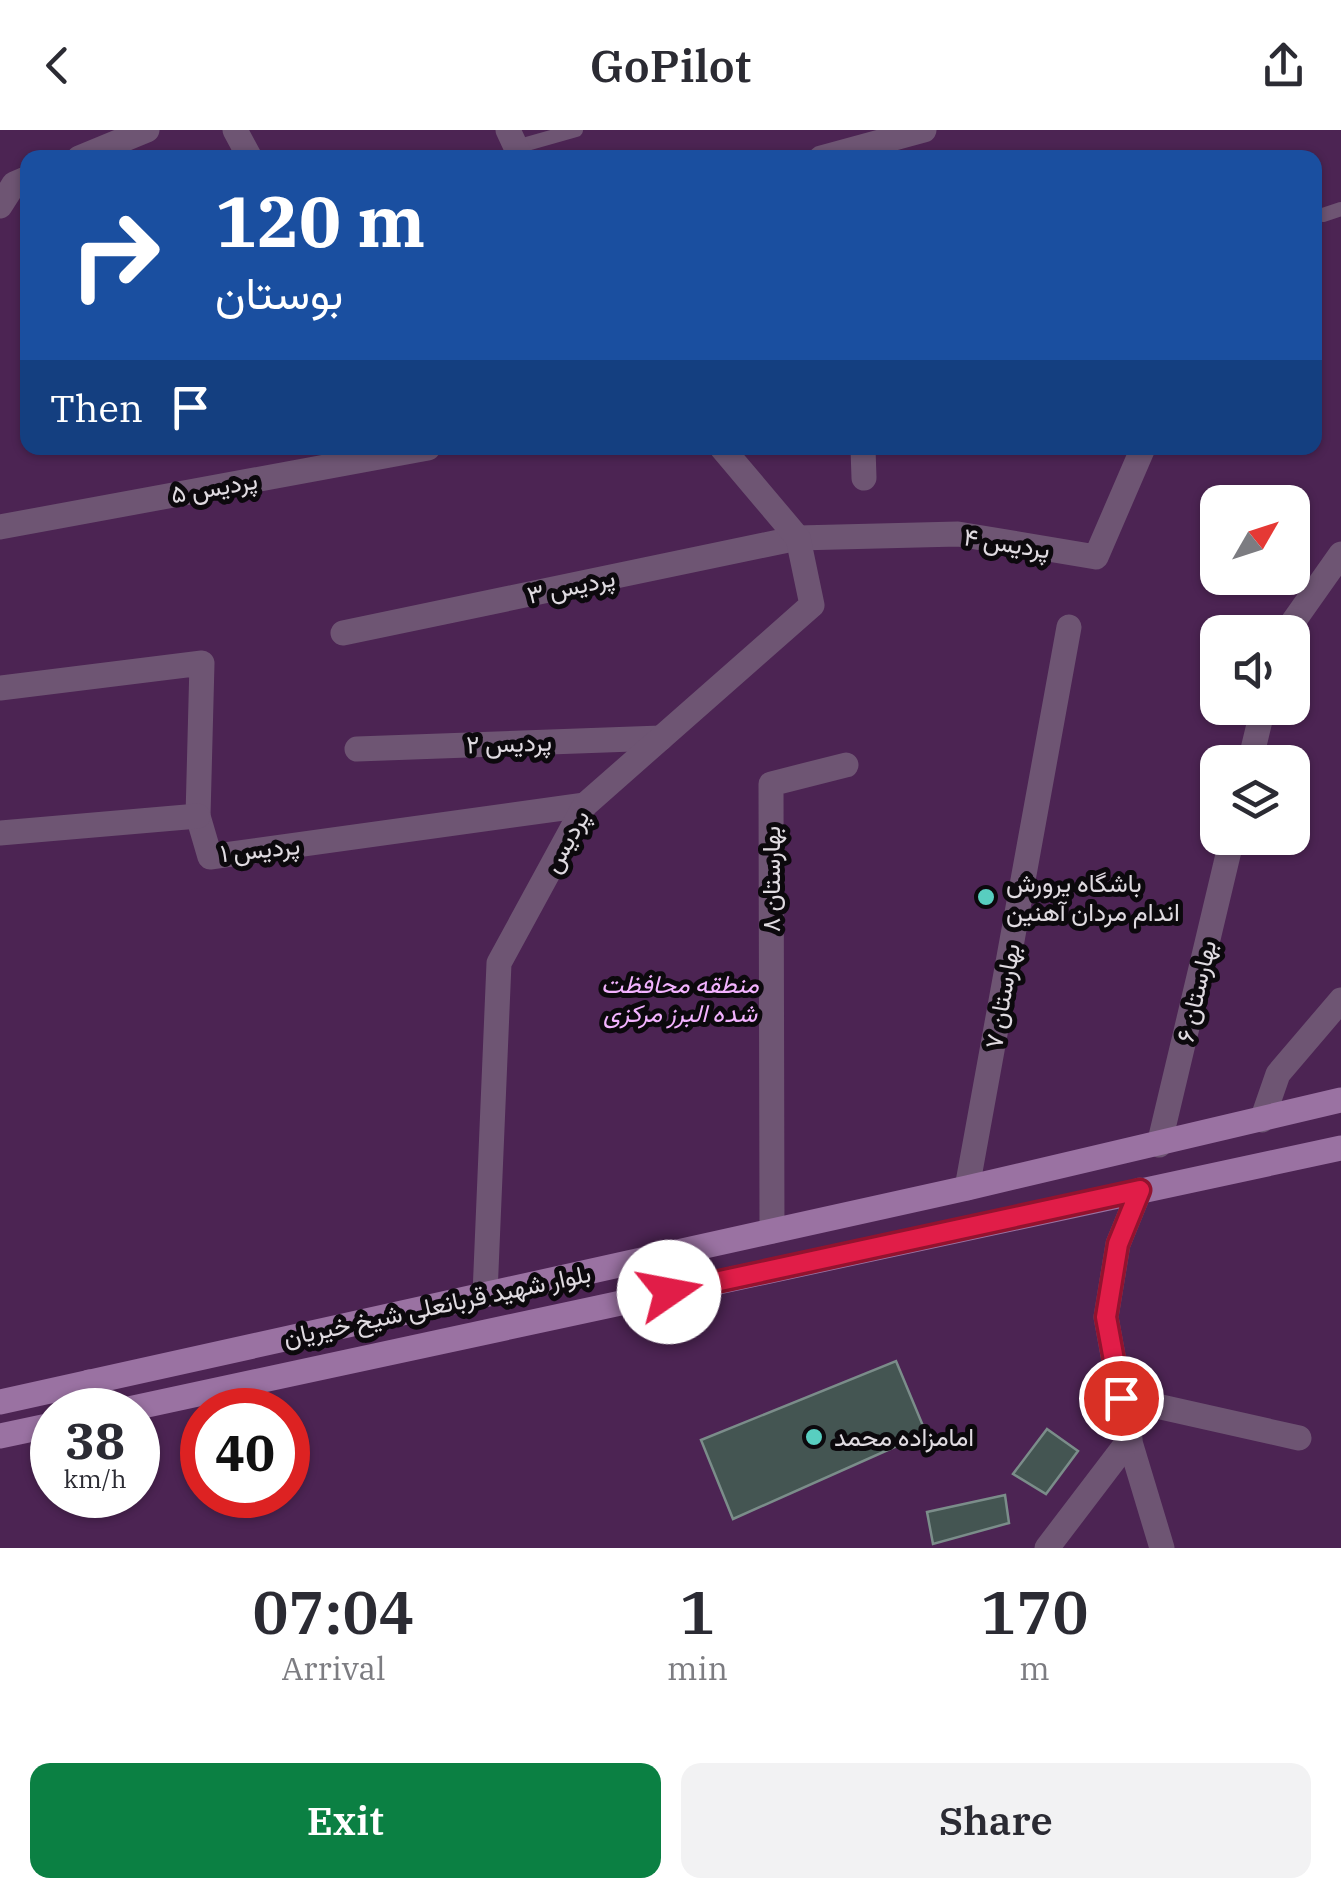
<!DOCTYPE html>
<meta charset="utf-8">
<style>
:root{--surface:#fff;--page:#f2f2f3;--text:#2b2b33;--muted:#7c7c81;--accent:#0b8043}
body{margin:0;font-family:"IBM Plex Serif",Vazirmatn,serif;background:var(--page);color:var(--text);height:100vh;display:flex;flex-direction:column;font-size:38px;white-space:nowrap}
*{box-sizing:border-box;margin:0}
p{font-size:32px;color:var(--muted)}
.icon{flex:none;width:55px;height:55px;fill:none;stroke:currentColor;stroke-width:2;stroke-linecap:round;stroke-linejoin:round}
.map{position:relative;height:1418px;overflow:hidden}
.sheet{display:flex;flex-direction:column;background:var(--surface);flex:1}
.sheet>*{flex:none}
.guide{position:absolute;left:20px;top:20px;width:1302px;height:305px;border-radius:20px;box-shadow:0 2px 8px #0004;background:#1a4fa0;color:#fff;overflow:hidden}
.needle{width:65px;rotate:51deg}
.controls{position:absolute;left:1200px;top:355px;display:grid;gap:20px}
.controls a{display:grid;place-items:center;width:110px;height:110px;border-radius:20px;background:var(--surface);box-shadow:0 2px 8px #0004;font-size:50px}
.speed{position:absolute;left:30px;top:1258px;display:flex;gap:20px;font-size:50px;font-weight:700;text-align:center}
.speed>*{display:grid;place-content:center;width:130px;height:130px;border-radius:50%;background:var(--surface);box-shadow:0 2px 8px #0004;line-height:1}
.speed small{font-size:25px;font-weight:400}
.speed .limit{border:15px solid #d22;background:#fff;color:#111}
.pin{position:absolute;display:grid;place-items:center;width:85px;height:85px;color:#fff;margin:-42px;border:5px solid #fff;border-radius:50%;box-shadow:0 2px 10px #0007}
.me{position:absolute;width:110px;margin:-55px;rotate:78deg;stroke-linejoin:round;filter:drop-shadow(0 0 8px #0008)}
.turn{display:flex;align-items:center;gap:35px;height:210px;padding:0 30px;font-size:45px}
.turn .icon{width:130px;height:130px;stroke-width:2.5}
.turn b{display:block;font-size:70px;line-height:85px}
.then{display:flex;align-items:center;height:95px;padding:0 30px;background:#0003;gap:20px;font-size:38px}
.eta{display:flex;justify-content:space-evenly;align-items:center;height:170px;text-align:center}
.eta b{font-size:60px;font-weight:600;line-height:70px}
.primary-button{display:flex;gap:20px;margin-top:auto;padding:20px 30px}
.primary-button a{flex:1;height:115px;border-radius:20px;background:var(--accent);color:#fff;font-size:40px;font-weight:600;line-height:115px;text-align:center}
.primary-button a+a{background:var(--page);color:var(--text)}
header{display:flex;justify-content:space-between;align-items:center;height:130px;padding:0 30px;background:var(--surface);font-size:45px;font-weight:600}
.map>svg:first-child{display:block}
.green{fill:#4c2453;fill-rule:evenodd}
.building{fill:#445552;stroke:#7b8d8a;stroke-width:2.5}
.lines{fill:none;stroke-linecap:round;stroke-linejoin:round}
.lane{stroke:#6e5573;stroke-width:14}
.street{stroke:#6e5573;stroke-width:25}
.secondary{stroke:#9a72a2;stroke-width:25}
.route-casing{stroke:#92132f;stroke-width:25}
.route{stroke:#e11d48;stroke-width:18}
.poi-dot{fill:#58cec0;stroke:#0c090d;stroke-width:4}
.labels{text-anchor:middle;stroke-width:10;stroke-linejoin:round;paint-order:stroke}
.street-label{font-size:25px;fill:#e0dbe1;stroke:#0c090d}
.poi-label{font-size:25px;fill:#e0dbe1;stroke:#0c090d;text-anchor:start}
.park-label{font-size:25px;font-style:italic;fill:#f3b3ff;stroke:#0c090d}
</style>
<header><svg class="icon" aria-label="back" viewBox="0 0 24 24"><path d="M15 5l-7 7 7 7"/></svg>GoPilot<svg class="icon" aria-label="share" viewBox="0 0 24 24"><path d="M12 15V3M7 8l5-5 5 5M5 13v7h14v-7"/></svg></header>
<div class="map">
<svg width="1341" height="1418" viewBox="0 0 1341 1418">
<rect width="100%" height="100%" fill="#261d27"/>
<path class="green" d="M0 0H1341V1418H0ZM28 28H1315V318H28ZM1218 372H1292V448H1218ZM1218 502H1292V578H1218ZM1218 632H1292V708H1218ZM52 1280H138V1365H52ZM202 1280H288V1365H202Z"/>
<g class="building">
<path d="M896 1231 926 1303 733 1389 701 1310Z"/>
<path d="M1047 1299 1078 1321 1046 1364 1013 1344Z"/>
<path d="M1005 1365 1009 1393 933 1414 927 1382Z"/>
</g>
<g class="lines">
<g class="lane">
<path d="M516 17 576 0"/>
<path d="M1323 85 1341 79"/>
</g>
<g class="street">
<path d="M235 0 250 28"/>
<path d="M508 0 521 28"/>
<path d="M79 28 147 0"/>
<path d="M821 28 924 0"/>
<path d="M0 76 14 54 28 48"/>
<path d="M863 318 864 348"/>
<path d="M0 397 428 318"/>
<path d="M1286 502 1341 424"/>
<path d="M343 503 798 408 958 404 1096 427 1143 318"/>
<path d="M0 558 202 533 198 686 210 727 585 675"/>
<path d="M357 619 661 608"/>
<path d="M1250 632 1263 578"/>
<path d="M0 703 198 686"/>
<path d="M1262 990 1278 944 1341 870"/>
<path d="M1159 1015 1232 708"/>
<path d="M967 1058 1069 497"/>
<path d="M1140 1060 1118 1114 1106 1187 1127 1302 1162 1418"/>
<path d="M772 1101 771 654 846 635"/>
<path d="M485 1164 499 833 585 675 812 475 798 408 722 318"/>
<path d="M1121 1268 1299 1308"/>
<path d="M1047 1418 1130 1309"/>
</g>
<g class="secondary">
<path d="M89 1252 94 1280"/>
<path d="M0 1272 967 1058 1341 970"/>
<path d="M124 1280 1341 1018"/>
<path d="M0 1306 52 1295"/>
</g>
</g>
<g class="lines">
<defs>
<path id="route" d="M669 1162 1140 1060 1118 1114 1106 1187 1121 1268"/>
</defs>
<use href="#route" class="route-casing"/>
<use href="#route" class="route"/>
</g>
<g class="poi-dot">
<circle cx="986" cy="767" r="10"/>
<circle cx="814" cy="1307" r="10"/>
</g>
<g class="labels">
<g class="street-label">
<text transform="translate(214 357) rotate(-10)" y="9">پردیس ۵</text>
<text transform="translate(1007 413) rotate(9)" y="9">پردیس ۴</text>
<text transform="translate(571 456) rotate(-12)" y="9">پردیس ۳</text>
<text transform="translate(509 613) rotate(-2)" y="9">پردیس ۲</text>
<text transform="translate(566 711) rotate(-61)" y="9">پردیس</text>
<text transform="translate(260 719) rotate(-6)" y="9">پردیس ۱</text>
<text transform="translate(771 749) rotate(-90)" y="9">بهارستان ۸</text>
<text transform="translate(1196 861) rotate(-77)" y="9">بهارستان ۶</text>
<text transform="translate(1002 866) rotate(-80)" y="9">بهارستان ۷</text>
<text transform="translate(437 1175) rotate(-12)" y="9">بلوار شهید قربانعلی شیخ خیریان</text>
</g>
<g class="poi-label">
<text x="1006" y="762">باشگاه پرورش<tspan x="1006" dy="29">اندام مردان آهنین</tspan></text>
<text x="834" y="1316">امامزاده محمد</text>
</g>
<g class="park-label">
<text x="680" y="863">منطقه محافظت<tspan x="680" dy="29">شده البرز مرکزی</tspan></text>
</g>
</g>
</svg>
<div class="controls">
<a><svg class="needle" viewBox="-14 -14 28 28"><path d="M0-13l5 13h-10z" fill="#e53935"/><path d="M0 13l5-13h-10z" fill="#7c7c81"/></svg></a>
<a><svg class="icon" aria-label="sound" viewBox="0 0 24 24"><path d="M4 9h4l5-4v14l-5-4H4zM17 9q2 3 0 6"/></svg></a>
<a><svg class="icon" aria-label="layers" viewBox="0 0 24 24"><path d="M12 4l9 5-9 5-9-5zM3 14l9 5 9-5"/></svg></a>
</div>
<div class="speed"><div>38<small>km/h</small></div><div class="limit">40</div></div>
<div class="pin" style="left:1121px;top:1268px;background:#d93025"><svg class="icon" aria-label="arrive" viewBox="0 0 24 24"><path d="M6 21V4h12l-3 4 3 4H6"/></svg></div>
<svg class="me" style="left:669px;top:1162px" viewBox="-20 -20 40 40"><circle r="19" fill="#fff"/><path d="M0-13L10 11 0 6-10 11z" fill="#e11d48"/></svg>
<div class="guide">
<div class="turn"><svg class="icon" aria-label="right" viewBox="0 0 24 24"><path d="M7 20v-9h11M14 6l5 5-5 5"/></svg><div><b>120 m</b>بوستان</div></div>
<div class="then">Then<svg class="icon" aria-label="arrive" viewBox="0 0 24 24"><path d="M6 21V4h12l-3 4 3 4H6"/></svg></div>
</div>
</div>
<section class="sheet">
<div class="eta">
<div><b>07:04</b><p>Arrival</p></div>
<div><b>1</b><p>min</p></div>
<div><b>170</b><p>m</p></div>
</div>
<div class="primary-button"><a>Exit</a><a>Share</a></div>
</section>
